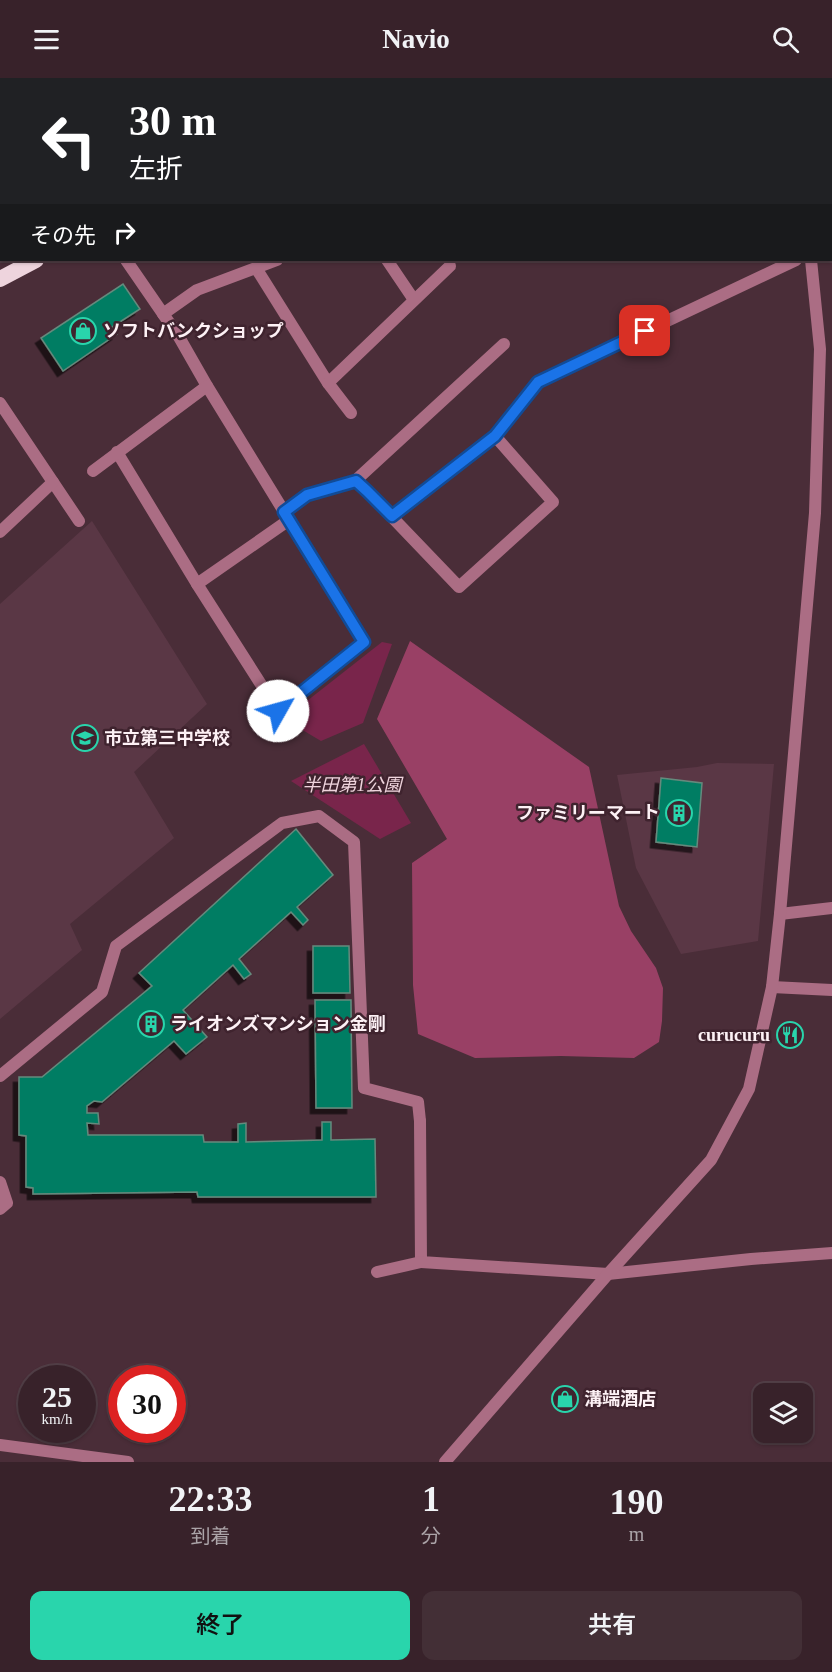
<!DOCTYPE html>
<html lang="ja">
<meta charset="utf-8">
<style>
:root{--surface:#38222a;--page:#432f36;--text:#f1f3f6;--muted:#aba4a8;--line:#523f47;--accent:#29d5ac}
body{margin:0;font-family:"Times New Roman","Noto Sans JP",serif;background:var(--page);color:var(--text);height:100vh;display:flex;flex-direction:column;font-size:22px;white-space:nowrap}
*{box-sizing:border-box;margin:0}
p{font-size:20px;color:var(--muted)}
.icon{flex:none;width:33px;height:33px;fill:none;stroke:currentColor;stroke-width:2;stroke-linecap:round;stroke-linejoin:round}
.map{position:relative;height:1384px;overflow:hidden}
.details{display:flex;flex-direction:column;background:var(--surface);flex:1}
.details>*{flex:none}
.guide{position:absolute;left:0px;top:0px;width:832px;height:183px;box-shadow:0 2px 4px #0004,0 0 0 2px var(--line);background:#202124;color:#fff;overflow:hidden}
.fabs{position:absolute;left:753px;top:1305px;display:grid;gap:12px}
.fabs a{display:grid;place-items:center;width:60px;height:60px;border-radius:12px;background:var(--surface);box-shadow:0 2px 4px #0004,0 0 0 2px var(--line);font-size:30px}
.speed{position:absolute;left:18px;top:1287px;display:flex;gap:12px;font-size:30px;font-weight:700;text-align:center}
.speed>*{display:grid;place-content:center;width:78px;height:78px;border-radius:50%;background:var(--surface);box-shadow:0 2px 4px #0004,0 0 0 2px var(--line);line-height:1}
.speed small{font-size:15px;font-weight:400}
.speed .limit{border:9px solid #d22;background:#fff;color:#111}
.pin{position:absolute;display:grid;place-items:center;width:51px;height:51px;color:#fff;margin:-26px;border-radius:12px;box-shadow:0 3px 9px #0006}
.me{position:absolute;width:66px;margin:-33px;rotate:52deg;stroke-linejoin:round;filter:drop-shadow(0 0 4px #0008)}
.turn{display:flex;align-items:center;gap:21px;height:126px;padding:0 30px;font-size:27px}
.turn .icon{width:78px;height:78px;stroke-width:2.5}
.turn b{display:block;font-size:42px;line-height:51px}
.then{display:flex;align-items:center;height:57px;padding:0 30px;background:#0003;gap:12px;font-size:22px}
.eta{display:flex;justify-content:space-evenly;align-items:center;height:102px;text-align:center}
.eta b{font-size:36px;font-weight:600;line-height:42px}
.primary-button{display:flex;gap:12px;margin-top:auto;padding:12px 30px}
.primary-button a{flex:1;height:69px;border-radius:12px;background:var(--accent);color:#111;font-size:24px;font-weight:600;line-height:69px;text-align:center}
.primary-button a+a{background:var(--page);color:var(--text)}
header{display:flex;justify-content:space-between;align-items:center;height:78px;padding:0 30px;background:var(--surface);font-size:27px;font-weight:600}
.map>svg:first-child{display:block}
.built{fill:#5a3745}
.green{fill:#79254b}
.water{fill:#994065}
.building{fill:#057d63;stroke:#658a7d;stroke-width:1.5;filter:url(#shadow)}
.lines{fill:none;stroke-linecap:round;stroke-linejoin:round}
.service{stroke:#ab6d84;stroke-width:12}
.minor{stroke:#ab6d84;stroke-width:12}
.tertiary{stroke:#ab6d84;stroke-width:12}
.trunk{stroke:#eed4dd;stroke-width:16}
.route-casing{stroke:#114b97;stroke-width:15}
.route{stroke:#1a73e8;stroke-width:10}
.labels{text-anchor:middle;stroke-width:5;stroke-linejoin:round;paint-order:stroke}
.poi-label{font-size:18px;font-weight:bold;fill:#fdf1f5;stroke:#3f232e;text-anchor:start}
.park-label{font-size:18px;font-style:italic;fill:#efd4dd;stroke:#3f232e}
</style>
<header><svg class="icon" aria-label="menu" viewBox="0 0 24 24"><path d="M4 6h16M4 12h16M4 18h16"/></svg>Navio<svg class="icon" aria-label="search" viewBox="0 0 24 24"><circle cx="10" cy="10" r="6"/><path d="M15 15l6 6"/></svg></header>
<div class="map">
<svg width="832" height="1384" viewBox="0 0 832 1384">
<defs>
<filter id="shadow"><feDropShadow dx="-5.5" dy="5.5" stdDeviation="0" flood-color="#0009"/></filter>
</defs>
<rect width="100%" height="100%" fill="#4a2d38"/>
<g class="built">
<path d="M92 443 207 626 134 694 174 760 70 846 82 872 0 941V526Z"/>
<path d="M717 685 774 686 758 863 681 876 636 790 617 697 697 689Z"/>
</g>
<g class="green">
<path d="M382 564 392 566 363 645 321 663 284 641Z"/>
<path d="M364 666 411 745 380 761 291 703Z"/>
</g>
<path class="water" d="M410 563 589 689 619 828 631 853 656 890 663 910 662 943 659 964 634 980 561 978 475 980 418 956 413 907 412 785 447 761 377 641Z"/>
<g class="building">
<path d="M123 206 140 231 112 249 117 256 63 293 41 260Z"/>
<path d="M661 700 702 705 697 769 656 764Z"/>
<path d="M296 751 333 797 297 829 308 842 303 847 291 834 239 881 251 896 244 901 233 887 183 932 207 959 186 976 174 963 102 1024 94 1023 87 1028V1035H98L99 1046 87 1045 88 1057H203L204 1064H238V1046L246 1045V1064L322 1062V1044H331V1062L375 1061 376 1119H198L197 1114 33 1116V1110L26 1109V1058L19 1057V999H42L152 908 139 895Z"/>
<path d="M313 868H349L350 915H313Z"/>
<path d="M315 922H351L352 1030H316Z"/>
</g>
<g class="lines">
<g class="service">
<path d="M780 836 832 830"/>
<path d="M0 998 102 914 116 868 282 745 319 738 354 764 364 1010 418 1024 420 1043"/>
<path d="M0 1104 7 1125 0 1131"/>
</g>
<g class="minor">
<path d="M615 0 616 2"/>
<path d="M387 182 414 222"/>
<path d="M256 190 328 305 351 335"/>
<path d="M163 236 197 212 277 182"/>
<path d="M328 305 450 188"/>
<path d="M0 325 79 443"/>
<path d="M117 374 197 506 278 633 364 564 207 308 179 259 126 182"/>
<path d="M93 393 207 308"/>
<path d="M355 403 504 266"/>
<path d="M284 434 307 417 355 403 367 413 459 509 553 424 495 358"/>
<path d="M392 438 495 358 538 304 796 182"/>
<path d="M0 454 53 404"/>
<path d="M197 506 289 442"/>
<path d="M772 909 832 912"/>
<path d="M420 1043 421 1184 608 1196 751 1181 832 1175"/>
<path d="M377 1194 421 1184"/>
<path d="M0 1367 128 1384"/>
</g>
<g class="tertiary">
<path d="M760 0 761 2"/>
<path d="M445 1384 608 1196 711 1082 749 1011 772 909 780 836 815 435 820 271 811 182"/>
</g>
<g class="trunk">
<path d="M370 2 373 0"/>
<path d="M0 201 36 182"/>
</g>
</g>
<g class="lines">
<defs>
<path id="route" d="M278 633 364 564 284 434 307 417 356 403 367 413 392 438 495 358 538 304 645 253"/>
</defs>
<use href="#route" class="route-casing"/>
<use href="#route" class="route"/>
</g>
<defs>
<symbol id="shop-ring" viewBox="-11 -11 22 22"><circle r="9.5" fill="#3f232e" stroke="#29d5ac" stroke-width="1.5"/><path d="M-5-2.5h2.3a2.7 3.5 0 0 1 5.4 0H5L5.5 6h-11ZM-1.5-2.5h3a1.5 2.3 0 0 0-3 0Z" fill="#29d5ac"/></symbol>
<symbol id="school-ring" viewBox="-11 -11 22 22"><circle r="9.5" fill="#3f232e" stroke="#29d5ac" stroke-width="1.5"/><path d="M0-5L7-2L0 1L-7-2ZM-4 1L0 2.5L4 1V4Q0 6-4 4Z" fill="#29d5ac"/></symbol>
<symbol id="building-ring" viewBox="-11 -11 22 22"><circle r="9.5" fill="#3f232e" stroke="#29d5ac" stroke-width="1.5"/><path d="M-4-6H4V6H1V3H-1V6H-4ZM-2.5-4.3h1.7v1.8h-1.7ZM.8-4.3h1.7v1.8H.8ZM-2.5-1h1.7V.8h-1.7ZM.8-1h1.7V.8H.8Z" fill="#29d5ac"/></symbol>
<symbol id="restaurant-ring" viewBox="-11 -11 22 22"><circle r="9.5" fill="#3f232e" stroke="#29d5ac" stroke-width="1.5"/><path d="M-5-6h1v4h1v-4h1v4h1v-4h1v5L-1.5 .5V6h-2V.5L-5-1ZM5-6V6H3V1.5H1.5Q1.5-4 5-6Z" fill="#29d5ac"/></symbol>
</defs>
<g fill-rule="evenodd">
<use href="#shop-ring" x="68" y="238" width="30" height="30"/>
<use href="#school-ring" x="70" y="645" width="30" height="30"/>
<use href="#building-ring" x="664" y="720" width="30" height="30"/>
<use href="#building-ring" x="136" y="931" width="30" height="30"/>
<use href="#restaurant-ring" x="775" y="942" width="30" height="30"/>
<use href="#shop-ring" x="550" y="1306" width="30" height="30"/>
</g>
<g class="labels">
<g class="poi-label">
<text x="103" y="259">ソフトバンクショップ</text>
<text x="104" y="666">市立第三中学校</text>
<text x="660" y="741" text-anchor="end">ファミリーマート</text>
<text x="170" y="952">ライオンズマンション金剛</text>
<text x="770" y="963" text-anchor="end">curucuru</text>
<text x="584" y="1327">溝端酒店</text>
</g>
<g class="park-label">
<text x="352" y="713">半田第1公園</text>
</g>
</g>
</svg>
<div class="fabs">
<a><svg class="icon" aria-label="layers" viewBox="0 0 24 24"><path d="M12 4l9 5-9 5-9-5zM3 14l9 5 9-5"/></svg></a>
</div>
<div class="speed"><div>25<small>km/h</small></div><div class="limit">30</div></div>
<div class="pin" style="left:645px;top:253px;background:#d93025"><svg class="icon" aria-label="arrive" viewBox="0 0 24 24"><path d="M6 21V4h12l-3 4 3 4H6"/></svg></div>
<svg class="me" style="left:278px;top:633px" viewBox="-20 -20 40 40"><circle r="19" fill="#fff"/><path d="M0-13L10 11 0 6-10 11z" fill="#1a73e8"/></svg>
<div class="guide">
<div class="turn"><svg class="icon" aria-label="left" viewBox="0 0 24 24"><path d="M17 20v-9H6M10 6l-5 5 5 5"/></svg><div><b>30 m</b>左折</div></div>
<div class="then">その先<svg class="icon" aria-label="right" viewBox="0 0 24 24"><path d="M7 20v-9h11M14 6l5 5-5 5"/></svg></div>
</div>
</div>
<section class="details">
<div class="eta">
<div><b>22:33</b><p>到着</p></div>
<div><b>1</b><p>分</p></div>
<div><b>190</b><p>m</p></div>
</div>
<div class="primary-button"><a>終了</a><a>共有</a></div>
</section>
